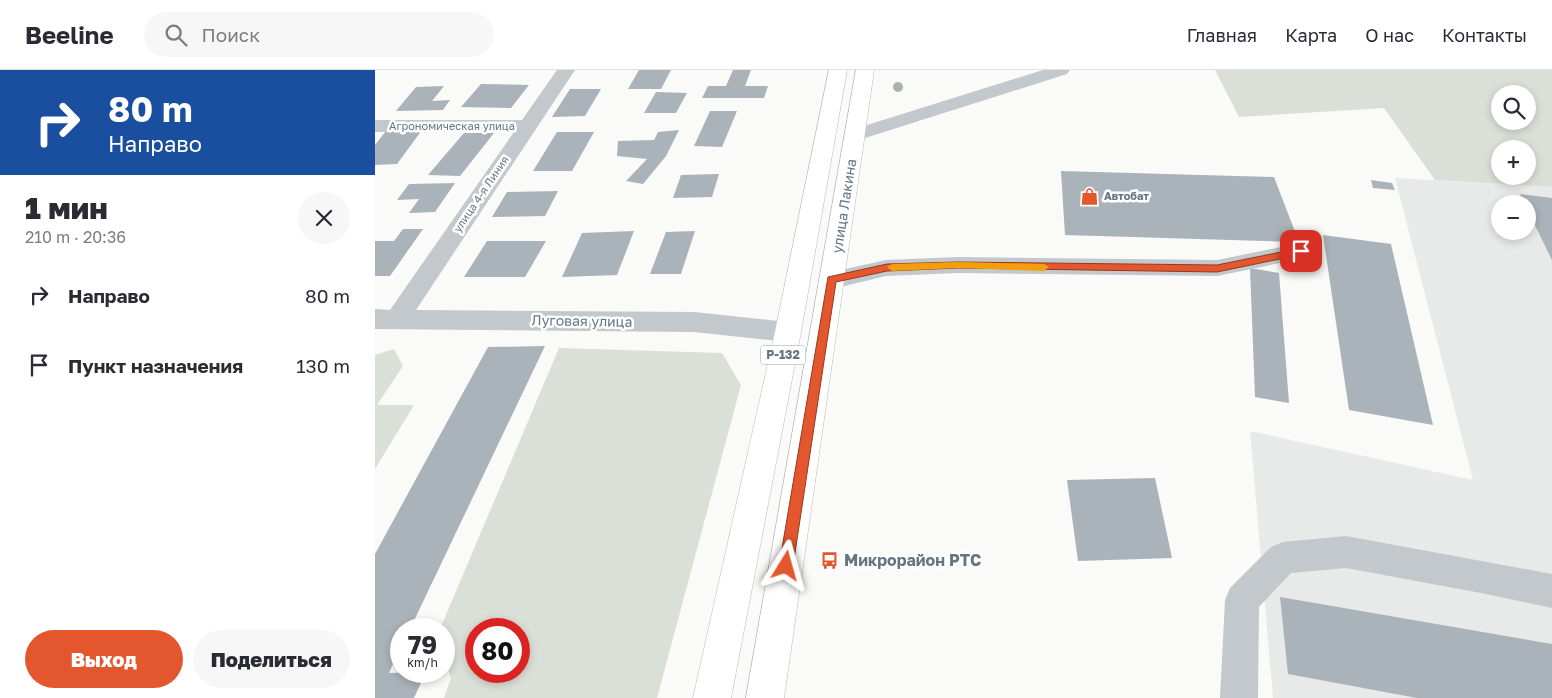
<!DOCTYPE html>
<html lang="ru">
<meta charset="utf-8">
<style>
:root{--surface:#fff;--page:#f7f7f7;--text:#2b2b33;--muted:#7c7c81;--line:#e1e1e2;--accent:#e4572e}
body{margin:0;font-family:"Golos Text",sans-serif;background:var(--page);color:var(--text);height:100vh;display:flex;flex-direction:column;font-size:19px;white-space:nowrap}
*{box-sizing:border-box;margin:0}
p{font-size:16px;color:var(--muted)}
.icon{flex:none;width:28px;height:28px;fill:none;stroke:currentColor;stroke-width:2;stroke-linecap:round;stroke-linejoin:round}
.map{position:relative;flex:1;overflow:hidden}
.details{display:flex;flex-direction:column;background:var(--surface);width:375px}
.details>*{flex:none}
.guide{background:#1a4fa0;color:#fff;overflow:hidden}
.buttons{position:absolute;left:1116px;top:15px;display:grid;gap:10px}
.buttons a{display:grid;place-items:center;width:45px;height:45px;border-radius:50%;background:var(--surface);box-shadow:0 2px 8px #0003;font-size:25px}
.speed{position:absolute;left:15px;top:548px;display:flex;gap:10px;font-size:25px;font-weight:700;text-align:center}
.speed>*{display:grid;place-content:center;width:65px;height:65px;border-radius:50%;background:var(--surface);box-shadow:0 2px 8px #0003;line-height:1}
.speed small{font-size:12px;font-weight:400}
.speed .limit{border:8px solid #d22;background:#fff;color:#111}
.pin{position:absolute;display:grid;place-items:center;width:42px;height:42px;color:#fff;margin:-21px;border-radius:10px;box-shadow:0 2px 8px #0006}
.me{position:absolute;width:55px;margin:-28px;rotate:8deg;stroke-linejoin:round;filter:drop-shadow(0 0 4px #0008)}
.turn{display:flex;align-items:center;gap:18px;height:105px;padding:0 25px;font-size:22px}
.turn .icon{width:65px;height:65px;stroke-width:2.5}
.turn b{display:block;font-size:35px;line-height:42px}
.round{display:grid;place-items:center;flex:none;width:52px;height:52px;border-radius:26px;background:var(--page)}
.headline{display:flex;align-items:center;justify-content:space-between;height:85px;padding:0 25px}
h1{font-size:30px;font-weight:800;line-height:38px}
.button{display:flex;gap:10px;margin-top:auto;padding:10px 25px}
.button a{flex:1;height:58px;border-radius:30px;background:var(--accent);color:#fff;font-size:20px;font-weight:800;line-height:58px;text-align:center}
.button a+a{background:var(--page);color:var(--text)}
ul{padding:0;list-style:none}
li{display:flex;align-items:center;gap:15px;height:70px;padding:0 25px}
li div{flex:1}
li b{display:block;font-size:19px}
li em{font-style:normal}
header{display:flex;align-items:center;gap:30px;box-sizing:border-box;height:70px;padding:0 25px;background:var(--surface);border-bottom:1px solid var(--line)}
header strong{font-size:24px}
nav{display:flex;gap:28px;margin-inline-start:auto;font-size:18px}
.search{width:350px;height:45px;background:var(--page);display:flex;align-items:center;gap:12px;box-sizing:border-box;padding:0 18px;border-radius:28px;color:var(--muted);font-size:19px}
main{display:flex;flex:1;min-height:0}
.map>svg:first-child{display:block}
.built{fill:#e8e9e9;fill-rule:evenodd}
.green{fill:#dadfd7;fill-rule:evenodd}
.building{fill:#aab3b9}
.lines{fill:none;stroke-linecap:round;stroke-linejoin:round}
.highway-casing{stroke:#b4b9bd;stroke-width:1}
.minor{fill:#c3c8cc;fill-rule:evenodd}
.highway{fill:#fff;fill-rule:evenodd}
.tree{fill:#aab4a7}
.route{fill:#e4572e;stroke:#94391e}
.slow{fill:#f59e0b}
.labels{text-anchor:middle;stroke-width:5;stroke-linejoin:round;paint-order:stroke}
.far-street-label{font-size:11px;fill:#657683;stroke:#fff}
.far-poi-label{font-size:11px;font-weight:bold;fill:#657683;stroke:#fff;text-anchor:start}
.shield{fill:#fff;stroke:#939fa8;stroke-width:1}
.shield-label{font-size:12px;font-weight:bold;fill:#657683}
.street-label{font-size:14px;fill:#657683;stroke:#fff}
.near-poi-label{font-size:16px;font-weight:bold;fill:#657683;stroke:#fff;text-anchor:start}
</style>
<header>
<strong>Beeline</strong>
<div class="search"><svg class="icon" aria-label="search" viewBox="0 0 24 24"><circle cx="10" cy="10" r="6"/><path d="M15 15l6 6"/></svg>Поиск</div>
<nav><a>Главная</a><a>Карта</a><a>О нас</a><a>Контакты</a></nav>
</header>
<main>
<section class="details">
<div class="guide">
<div class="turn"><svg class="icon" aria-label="right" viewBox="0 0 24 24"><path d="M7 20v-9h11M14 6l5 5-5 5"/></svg><div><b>80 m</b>Направо</div></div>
</div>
<div class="headline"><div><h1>1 мин</h1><p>210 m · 20:36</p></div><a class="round"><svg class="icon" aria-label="close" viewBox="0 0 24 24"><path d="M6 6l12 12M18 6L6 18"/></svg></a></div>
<ul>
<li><svg class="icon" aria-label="right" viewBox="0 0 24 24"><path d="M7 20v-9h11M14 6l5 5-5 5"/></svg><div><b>Направо</b></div><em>80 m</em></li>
<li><svg class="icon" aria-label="arrive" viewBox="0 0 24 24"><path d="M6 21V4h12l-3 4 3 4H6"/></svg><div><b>Пункт назначения</b></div><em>130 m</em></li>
</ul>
<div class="button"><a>Выход</a><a>Поделиться</a></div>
</section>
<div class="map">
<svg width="1177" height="628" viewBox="0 0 1177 628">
<rect width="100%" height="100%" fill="#fafaf8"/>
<path class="built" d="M1020 108 1177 117V628H898L875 361 1098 410ZM1125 134H1152V161H1125Z"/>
<g class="green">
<path d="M840 0H1177V117L1060 110 1009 38 864 47ZM1125 24H1152V51H1125ZM1125 79H1152V106H1125Z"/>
<path d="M184 278 347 283 366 315 282 628H69L76 608 69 588V559H65ZM101 559H144V601H101Z"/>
<path d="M19 279 28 296 2 335H39L0 399V285Z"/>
</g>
<g class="building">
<path d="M264 0H296L286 19H253Z"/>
<path d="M358 0H376L370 16H393L389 28H327L333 16H351Z"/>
<path d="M106 14 154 15 136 38 86 37Z"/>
<path d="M69 16 57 31 75 30 68 40 21 41 41 17Z"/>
<path d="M195 19H226L210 46 177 47Z"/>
<path d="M281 22 312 23 301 43H269Z"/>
<path d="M335 41H362L347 77 319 76Z"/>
<path d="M47 60 22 94 0 95V75L11 61Z"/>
<path d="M304 60 291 86 268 114 251 111 272 89 242 86 243 71 279 70 283 62Z"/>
<path d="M182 62H219L197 101H158Z"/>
<path d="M89 63H119L85 106 53 105Z"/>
<path d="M686 101 899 107 924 172 690 165Z"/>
<path d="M344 104 337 127 298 128 306 105Z"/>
<path d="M996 110 1017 113 1020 120 998 118Z"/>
<path d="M80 113 60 142 34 143 44 129 22 130 34 114Z"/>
<path d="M183 121 170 146 117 147 132 122Z"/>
<path d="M1145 124 1177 128V190L1152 139V134H1150Z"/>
<path d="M28 159H48L15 206H0V171H19Z"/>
<path d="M259 161 242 205 187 207 207 163Z"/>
<path d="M320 161 306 204H275L291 162Z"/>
<path d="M948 165 1016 174 1058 355 974 340Z"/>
<path d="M112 171H171L150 207H89Z"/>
<path d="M875 198 904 203 914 333 880 327Z"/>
<path d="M170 276 35 559H26V576L14 603 51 602 39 628H0V484L113 277Z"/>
<path d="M780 408 797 488 703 491 692 410Z"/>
<path d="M905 527 1177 574V628H1042L913 604Z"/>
</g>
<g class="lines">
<defs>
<g id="highway">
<path d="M454 0H472L426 262 356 628H318L400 262Z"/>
<path d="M481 0H499L409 628H371Z"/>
</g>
</defs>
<use href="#highway" class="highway-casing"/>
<g class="minor">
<path d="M182 0H200L41 240 319 242 413 252 422 255 426 262 422 269 413 272 319 262 0 259V239L15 240 139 62H0V50H147Z"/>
<path d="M668 0H695L692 4 487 69 480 71 473 69 470 65 473 61Z"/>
<path d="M926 173 934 175 938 181 934 187 842 206 583 203 511 206 457 219 448 216 445 210 448 204 511 190 583 187 842 190Z"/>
<path d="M971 466 1177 504V538L1106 523 971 498 916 503 884 537 883 628H845L850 530 855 518 896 477 908 472Z"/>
</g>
<use href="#highway" class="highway"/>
</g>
<circle class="tree" cx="523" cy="17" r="5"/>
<path class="route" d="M926 178 930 181 929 184 842 202 583 198 512 201 461 212 418 496 416 500 411 502 406 500 404 496 453 207 512 194 583 192 842 195Z"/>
<path class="slow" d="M583 192 669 194 674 197 669 201 583 198 517 201 512 197 517 194Z"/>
<defs>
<symbol id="shop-bare" viewBox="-9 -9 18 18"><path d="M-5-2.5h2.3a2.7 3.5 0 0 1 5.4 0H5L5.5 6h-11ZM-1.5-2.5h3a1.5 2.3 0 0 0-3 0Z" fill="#e4572e" stroke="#fff" stroke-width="2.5" paint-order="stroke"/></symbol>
<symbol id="bus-bare" viewBox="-9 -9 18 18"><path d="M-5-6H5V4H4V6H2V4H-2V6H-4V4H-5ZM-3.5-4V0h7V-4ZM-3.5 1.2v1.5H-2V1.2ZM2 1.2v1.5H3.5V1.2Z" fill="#e4572e" stroke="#fff" stroke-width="2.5" paint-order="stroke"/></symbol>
</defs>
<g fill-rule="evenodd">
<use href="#shop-bare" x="702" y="114" width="25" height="25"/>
<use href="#bus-bare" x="442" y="478" width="25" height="25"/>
</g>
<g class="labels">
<g class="far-street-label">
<text x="77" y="60">Агрономическая улица</text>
<text transform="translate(106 124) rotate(-56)" y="4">улица 4-я Линия</text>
</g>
<g class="far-poi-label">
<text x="729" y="130">Автобат</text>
</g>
<rect class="shield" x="385.5" y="275.5" width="45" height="19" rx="4"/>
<g class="shield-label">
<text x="408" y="289">Р-132</text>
</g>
<g class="street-label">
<text transform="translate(469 136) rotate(-81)" y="5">улица Лакина</text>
<text transform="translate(207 251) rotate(1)" y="5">Луговая улица</text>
</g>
<g class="near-poi-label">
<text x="469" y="496">Микрорайон РТС</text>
</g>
</g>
</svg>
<div class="buttons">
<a><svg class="icon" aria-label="search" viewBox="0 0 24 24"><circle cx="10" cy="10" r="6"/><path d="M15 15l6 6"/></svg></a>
<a>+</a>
<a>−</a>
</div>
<div class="speed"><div>79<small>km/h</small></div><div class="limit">80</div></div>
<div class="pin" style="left:926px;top:181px;background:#d93025"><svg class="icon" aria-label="arrive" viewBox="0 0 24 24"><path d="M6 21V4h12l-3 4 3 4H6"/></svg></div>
<svg class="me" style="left:411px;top:496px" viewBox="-20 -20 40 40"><path d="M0-17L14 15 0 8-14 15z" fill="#e4572e" stroke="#fff" stroke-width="4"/></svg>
</div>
</main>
